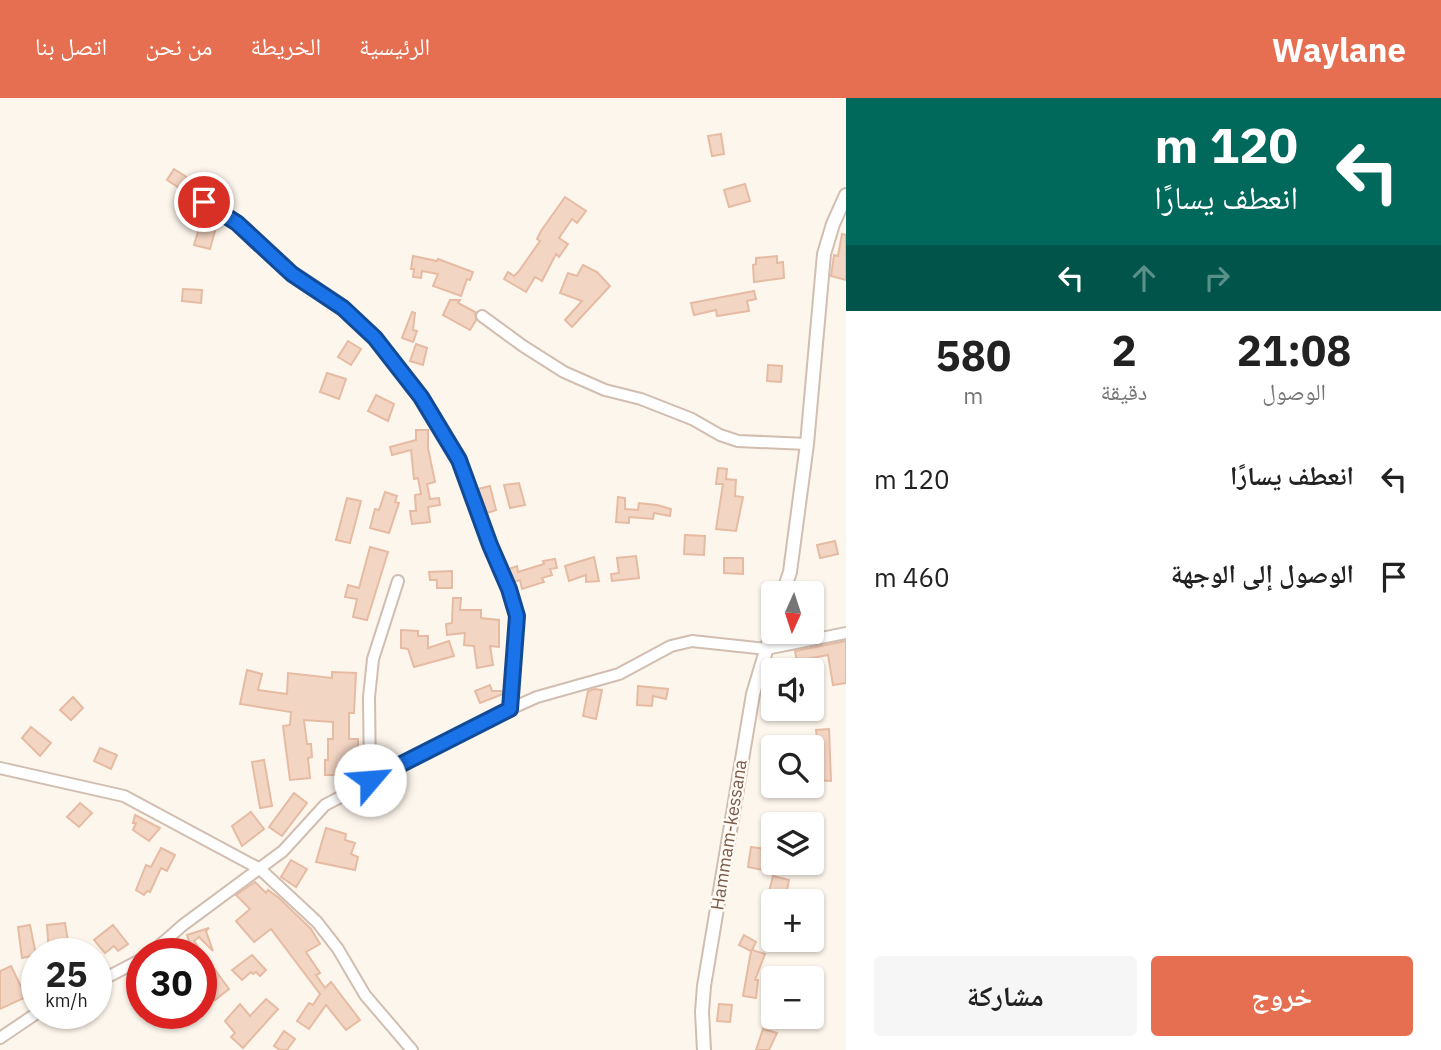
<!DOCTYPE html>
<html lang="ar">
<meta charset="utf-8">
<style>
:root{--surface:#fff;--page:#f6f6f6;--text:#222;--muted:#767676;--accent:#e76f51}
body{margin:0;font-family:"IBM Plex Sans","Noto Naskh Arabic",sans-serif;background:var(--page);color:var(--text);direction:rtl;height:100vh;display:flex;flex-direction:column;font-size:26px;white-space:nowrap}
*{box-sizing:border-box;margin:0}
p{font-size:23px;color:var(--muted)}
.icon{flex:none;width:38px;height:38px;fill:none;stroke:currentColor;stroke-width:2;stroke-linecap:round;stroke-linejoin:round}
.map{position:relative;flex:1;overflow:hidden;direction:ltr}
.side{display:flex;flex-direction:column;background:var(--surface);width:595px}
.side>*{flex:none}
.banner{background:#00695c;color:#fff;overflow:hidden}
.needle{width:46px;rotate:183deg}
.fabs{position:absolute;left:761px;top:483px;display:grid;gap:14px}
.fabs a{display:grid;place-items:center;width:63px;height:63px;border-radius:7px;background:var(--surface);box-shadow:0 2px 5px #0004;font-size:35px}
.speed{position:absolute;left:21px;top:840px;display:flex;gap:14px;font-size:35px;font-weight:700;text-align:center}
.speed>*{display:grid;place-content:center;width:91px;height:91px;border-radius:50%;background:var(--surface);box-shadow:0 2px 5px #0004;line-height:1}
.speed small{font-size:18px;font-weight:400}
.speed .limit{border:10px solid #d22;background:#fff;color:#111}
.pin{position:absolute;display:grid;place-items:center;width:60px;height:60px;color:#fff;margin:-30px;border:4px solid #fff;border-radius:50%;box-shadow:0 2px 7px #0007}
.me{position:absolute;width:77px;margin:-38px;rotate:63deg;stroke-linejoin:round;filter:drop-shadow(0 0 5px #0008)}
.turn{display:flex;align-items:center;gap:24px;height:147px;padding:0 28px;font-size:32px}
.turn .icon{width:91px;height:91px;stroke-width:2.5}
.turn b{display:block;font-size:49px;line-height:60px}
.lanes{display:flex;align-items:center;height:66px;padding:0 28px;background:#0003;justify-content:center;gap:35px;direction:ltr}
.lanes .off{opacity:.35}
.eta{display:flex;justify-content:space-evenly;align-items:center;height:119px;text-align:center}
.eta b{font-size:42px;font-weight:700;line-height:49px}
.button{display:flex;gap:14px;margin-top:auto;padding:14px 28px}
.button a{flex:1;height:80px;border-radius:7px;background:var(--accent);color:#fff;font-size:28px;font-weight:700;line-height:80px;text-align:center}
.button a+a{background:var(--page);color:var(--text)}
ul{padding:0;list-style:none}
li{display:flex;align-items:center;gap:21px;height:98px;padding:0 28px}
li div{flex:1}
li b{display:block;font-size:26px}
li em{font-style:normal}
header{display:flex;align-items:center;gap:42px;box-sizing:border-box;height:98px;padding:0 35px;background:var(--accent);color:#fff}
header strong{font-size:33px}
nav{display:flex;gap:38px;margin-inline-start:auto;font-size:24px}
main{display:flex;flex:1;min-height:0}
.map>svg:first-child{display:block}
.building{fill:#f3d5c3;stroke:#e6bba3;stroke-width:2}
.lines{fill:none;stroke-linecap:round;stroke-linejoin:round}
.minor-casing{stroke:#d1beb0;stroke-width:14}
.tertiary-casing{stroke:#d1beb0;stroke-width:16}
.minor{stroke:#fff;stroke-width:10}
.tertiary{stroke:#fff;stroke-width:12}
.route-casing{stroke:#114b97;stroke-width:18}
.route{stroke:#1a73e8;stroke-width:12}
.labels{text-anchor:middle;stroke-width:5;stroke-linejoin:round;paint-order:stroke}
.street-label{font-size:18px;fill:#7a5c4d;stroke:#fffaf3}
</style>
<header>
<strong>Waylane</strong>
<nav><a>الرئيسية</a><a>الخريطة</a><a>من نحن</a><a>اتصل بنا</a></nav>
</header>
<main>
<section class="side">
<div class="banner">
<div class="turn"><svg class="icon" aria-label="left" viewBox="0 0 24 24"><path d="M17 20v-9H6M10 6l-5 5 5 5"/></svg><div><b>120 m</b>انعطف يسارًا</div></div>
<div class="lanes"><svg class="icon" aria-label="left" viewBox="0 0 24 24"><path d="M17 20v-9H6M10 6l-5 5 5 5"/></svg><svg class="icon off" aria-label="ahead" viewBox="0 0 24 24"><path d="M12 20V5M6 11l6-6 6 6"/></svg><svg class="icon off" aria-label="right" viewBox="0 0 24 24"><path d="M7 20v-9h11M14 6l5 5-5 5"/></svg></div>
</div>
<div class="eta">
<div><b>21:08</b><p>الوصول</p></div>
<div><b>2</b><p>دقيقة</p></div>
<div><b>580</b><p>m</p></div>
</div>
<ul>
<li><svg class="icon" aria-label="left" viewBox="0 0 24 24"><path d="M17 20v-9H6M10 6l-5 5 5 5"/></svg><div><b>انعطف يسارًا</b></div><em>120 m</em></li>
<li><svg class="icon" aria-label="arrive" viewBox="0 0 24 24"><path d="M6 21V4h12l-3 4 3 4H6"/></svg><div><b>الوصول إلى الوجهة</b></div><em>460 m</em></li>
</ul>
<div class="button"><a>خروج</a><a>مشاركة</a></div>
</section>
<div class="map">
<svg width="846" height="952" viewBox="0 0 846 952">
<rect width="100%" height="100%" fill="#fdf6ec"/>
<g class="building">
<path d="M721 36 724 56 712 58 708 38Z"/>
<path d="M174 71 188 80 181 91 167 82Z"/>
<path d="M745 86 750 103 729 109 724 92Z"/>
<path d="M565 99 586 113 577 125 572 121 559 140 568 146 559 159 556 156 542 183 535 179 526 194 504 181 508 174 514 178 519 173 540 143 537 141 541 133Z"/>
<path d="M204 114 218 122 210 151 194 147Z"/>
<path d="M842 136 846 137V182L831 178 834 157 838 158Z"/>
<path d="M413 158 437 163 438 161 473 174 470 182 467 181 461 198 433 188 438 176 422 173 421 180 413 179 414 171H411Z"/>
<path d="M777 158V165L783 164 784 180 754 184 753 167 756 166V160Z"/>
<path d="M583 167 597 174 610 188 572 229 565 222 582 203 560 195 568 175 577 178Z"/>
<path d="M183 191 202 192 201 205 182 203Z"/>
<path d="M754 193 756 201 747 203 749 213 717 218 716 212 694 217 691 205Z"/>
<path d="M450 202H460L458 205 475 214 476 222 470 232 443 217Z"/>
<path d="M412 214 415 215 413 232 417 233 413 244 402 240Z"/>
<path d="M348 243 361 251 351 267 338 259Z"/>
<path d="M416 246 427 250 423 267 410 263Z"/>
<path d="M768 267 782 268 781 284 767 283Z"/>
<path d="M327 275 346 281 339 301 320 294Z"/>
<path d="M376 297 394 306 388 323 368 313Z"/>
<path d="M416 332H428V350L435 384 427 386 430 401 439 400 440 407 428 409 430 424 412 426 410 413H416L415 397 421 396 418 380 414 381 411 352 392 357 390 349 416 342Z"/>
<path d="M718 370 727 371 726 381 736 382 735 398 743 399 736 433 716 431 723 386H716Z"/>
<path d="M519 385 525 407 510 410 504 387Z"/>
<path d="M490 388 496 412 487 415 478 391Z"/>
<path d="M385 394 397 398 395 404 399 405 389 435 370 430 375 411 379 412Z"/>
<path d="M618 399 625 400V411L638 412 639 405 657 407 671 411 670 418 654 415 653 421 629 419V425L616 424Z"/>
<path d="M347 400 361 403 350 445 336 442Z"/>
<path d="M685 437 705 438 704 457 684 456Z"/>
<path d="M835 443 838 456 820 460 817 447Z"/>
<path d="M370 449 388 454 367 522 353 519 357 501 345 499 348 487 359 490Z"/>
<path d="M636 458 639 480 612 483 611 476 619 475 617 460Z"/>
<path d="M594 459 599 483 586 484V477L569 483 565 468Z"/>
<path d="M724 460H743V476L724 475Z"/>
<path d="M555 461 557 470 550 471 552 477 542 480 544 484 522 491 520 482 514 484 509 471 517 468 518 474 544 466 543 463Z"/>
<path d="M452 473V490H437V482H430L429 474Z"/>
<path d="M453 500H461L460 512H481V520L499 522V549L490 548 493 567 477 570 474 548 464 547 465 535 447 537 446 526 452 525Z"/>
<path d="M401 532 418 533V538H428V550L449 543 454 558 414 569 408 551 401 550Z"/>
<path d="M846 543V585L833 587 828 557 797 563 795 553Z"/>
<path d="M247 572 262 576 258 592 287 596 288 575 332 580V574L356 575 354 615H349V641H358V673H341V677H325V662H328V641H333V624L304 622 307 646H311L312 659 308 660 310 680 290 682 283 628 290 627 291 614 240 606Z"/>
<path d="M490 587 492 593H503V596L480 605 475 593Z"/>
<path d="M638 588 668 591 666 601 653 598 652 608 637 607Z"/>
<path d="M595 591 602 592 596 621 583 618 588 593Z"/>
<path d="M73 599 83 610 71 622 60 612Z"/>
<path d="M31 629 51 645 40 658 22 640Z"/>
<path d="M829 631 831 683 814 682 812 657 819 658 816 632Z"/>
<path d="M100 650 117 657 111 671 94 663Z"/>
<path d="M264 662 272 708 260 710 252 664Z"/>
<path d="M294 695 307 705 282 738 269 729Z"/>
<path d="M80 705 92 715 79 729 67 719Z"/>
<path d="M251 714 264 731 242 748 232 728Z"/>
<path d="M135 717 160 730 149 743 133 732 136 725H133Z"/>
<path d="M326 730 346 736 345 742 355 745 351 756 358 759 355 772 316 764Z"/>
<path d="M751 749 766 751 763 772 748 769Z"/>
<path d="M161 750 175 757 167 773 161 770 150 794 147 793 144 797 136 792 146 767 151 769Z"/>
<path d="M291 762 307 771 296 789 281 779Z"/>
<path d="M773 778 789 782 786 797 802 801V803H774V819L763 817Z"/>
<path d="M255 784 266 795 268 792 279 800 311 831 320 846 306 854 320 875 316 877 325 890 331 884 360 922 346 932 326 907 309 931 297 923 309 905 313 907 320 896 271 831 254 844 236 823 250 811 236 797Z"/>
<path d="M65 825 70 856H49L47 827Z"/>
<path d="M30 827 36 857 22 860 18 829Z"/>
<path d="M113 827 128 846 118 853 114 848 105 855 94 842Z"/>
<path d="M209 830 206 833 213 853 199 839 194 843 229 891 215 902 201 883V856H186L182 846 189 843 187 837Z"/>
<path d="M744 837 756 844 752 852 765 856 755 882H758L756 900 743 898 751 853 739 847Z"/>
<path d="M252 857 266 872 260 878 256 874 253 876 251 874 242 882 232 872Z"/>
<path d="M11 868 26 899 0 911V873Z"/>
<path d="M266 901 278 911 243 950 231 939 235 935 225 923 240 906 250 918Z"/>
<path d="M719 906 732 907 730 924 717 923Z"/>
<path d="M763 931 777 935 769 952H756Z"/>
<path d="M284 933 295 941 287 952H280L274 948Z"/>
</g>
<g class="lines">
<defs>
<g id="minor">
<path d="M204 104 237 125 292 176 343 210 375 240 421 299 459 362 490 447 509 491 517 518 510 611"/>
<path d="M482 218 523 248 564 274 605 292 641 301 692 321 720 337 738 343 807 346"/>
<path d="M0 670 124 698 260 771 317 824 338 851 365 897 412 952"/>
<path d="M370 682 369 599 373 561 398 483"/>
<path d="M150 856 183 827 283 753 325 707 510 611 537 599 619 576 671 548 692 543 766 551 846 535"/>
<path d="M96 885 142 861"/>
<path d="M0 940 37 915"/>
</g>
<g id="tertiary">
<path d="M783 495 790 474 807 346 824 156 833 126 846 97"/>
<path d="M704 952 702 914 704 888 753 596 774 526"/>
</g>
</defs>
<use href="#minor" class="minor-casing"/>
<use href="#tertiary" class="tertiary-casing"/>
<use href="#minor" class="minor"/>
<use href="#tertiary" class="tertiary"/>
</g>
<g class="lines">
<defs>
<path id="route" d="M204 104 237 125 292 176 343 210 375 240 421 299 459 362 490 447 509 491 517 518 510 611 370 682"/>
</defs>
<use href="#route" class="route-casing"/>
<use href="#route" class="route"/>
</g>
<g class="labels">
<g class="street-label">
<text transform="translate(729 737) rotate(-81)" y="6">Hammam-kessana</text>
</g>
</g>
</svg>
<div class="fabs">
<a><svg class="needle" viewBox="-14 -14 28 28"><path d="M0-13l5 13h-10z" fill="#e53935"/><path d="M0 13l5-13h-10z" fill="#767676"/></svg></a>
<a><svg class="icon" aria-label="sound" viewBox="0 0 24 24"><path d="M4 9h4l5-4v14l-5-4H4zM17 9q2 3 0 6"/></svg></a>
<a><svg class="icon" aria-label="search" viewBox="0 0 24 24"><circle cx="10" cy="10" r="6"/><path d="M15 15l6 6"/></svg></a>
<a><svg class="icon" aria-label="layers" viewBox="0 0 24 24"><path d="M12 4l9 5-9 5-9-5zM3 14l9 5 9-5"/></svg></a>
<a>+</a>
<a>−</a>
</div>
<div class="speed"><div>25<small>km/h</small></div><div class="limit">30</div></div>
<div class="pin" style="left:204px;top:104px;background:#d93025"><svg class="icon" aria-label="arrive" viewBox="0 0 24 24"><path d="M6 21V4h12l-3 4 3 4H6"/></svg></div>
<svg class="me" style="left:370px;top:682px" viewBox="-20 -20 40 40"><circle r="19" fill="#fff"/><path d="M0-13L10 11 0 6-10 11z" fill="#1a73e8"/></svg>
</div>
</main>
